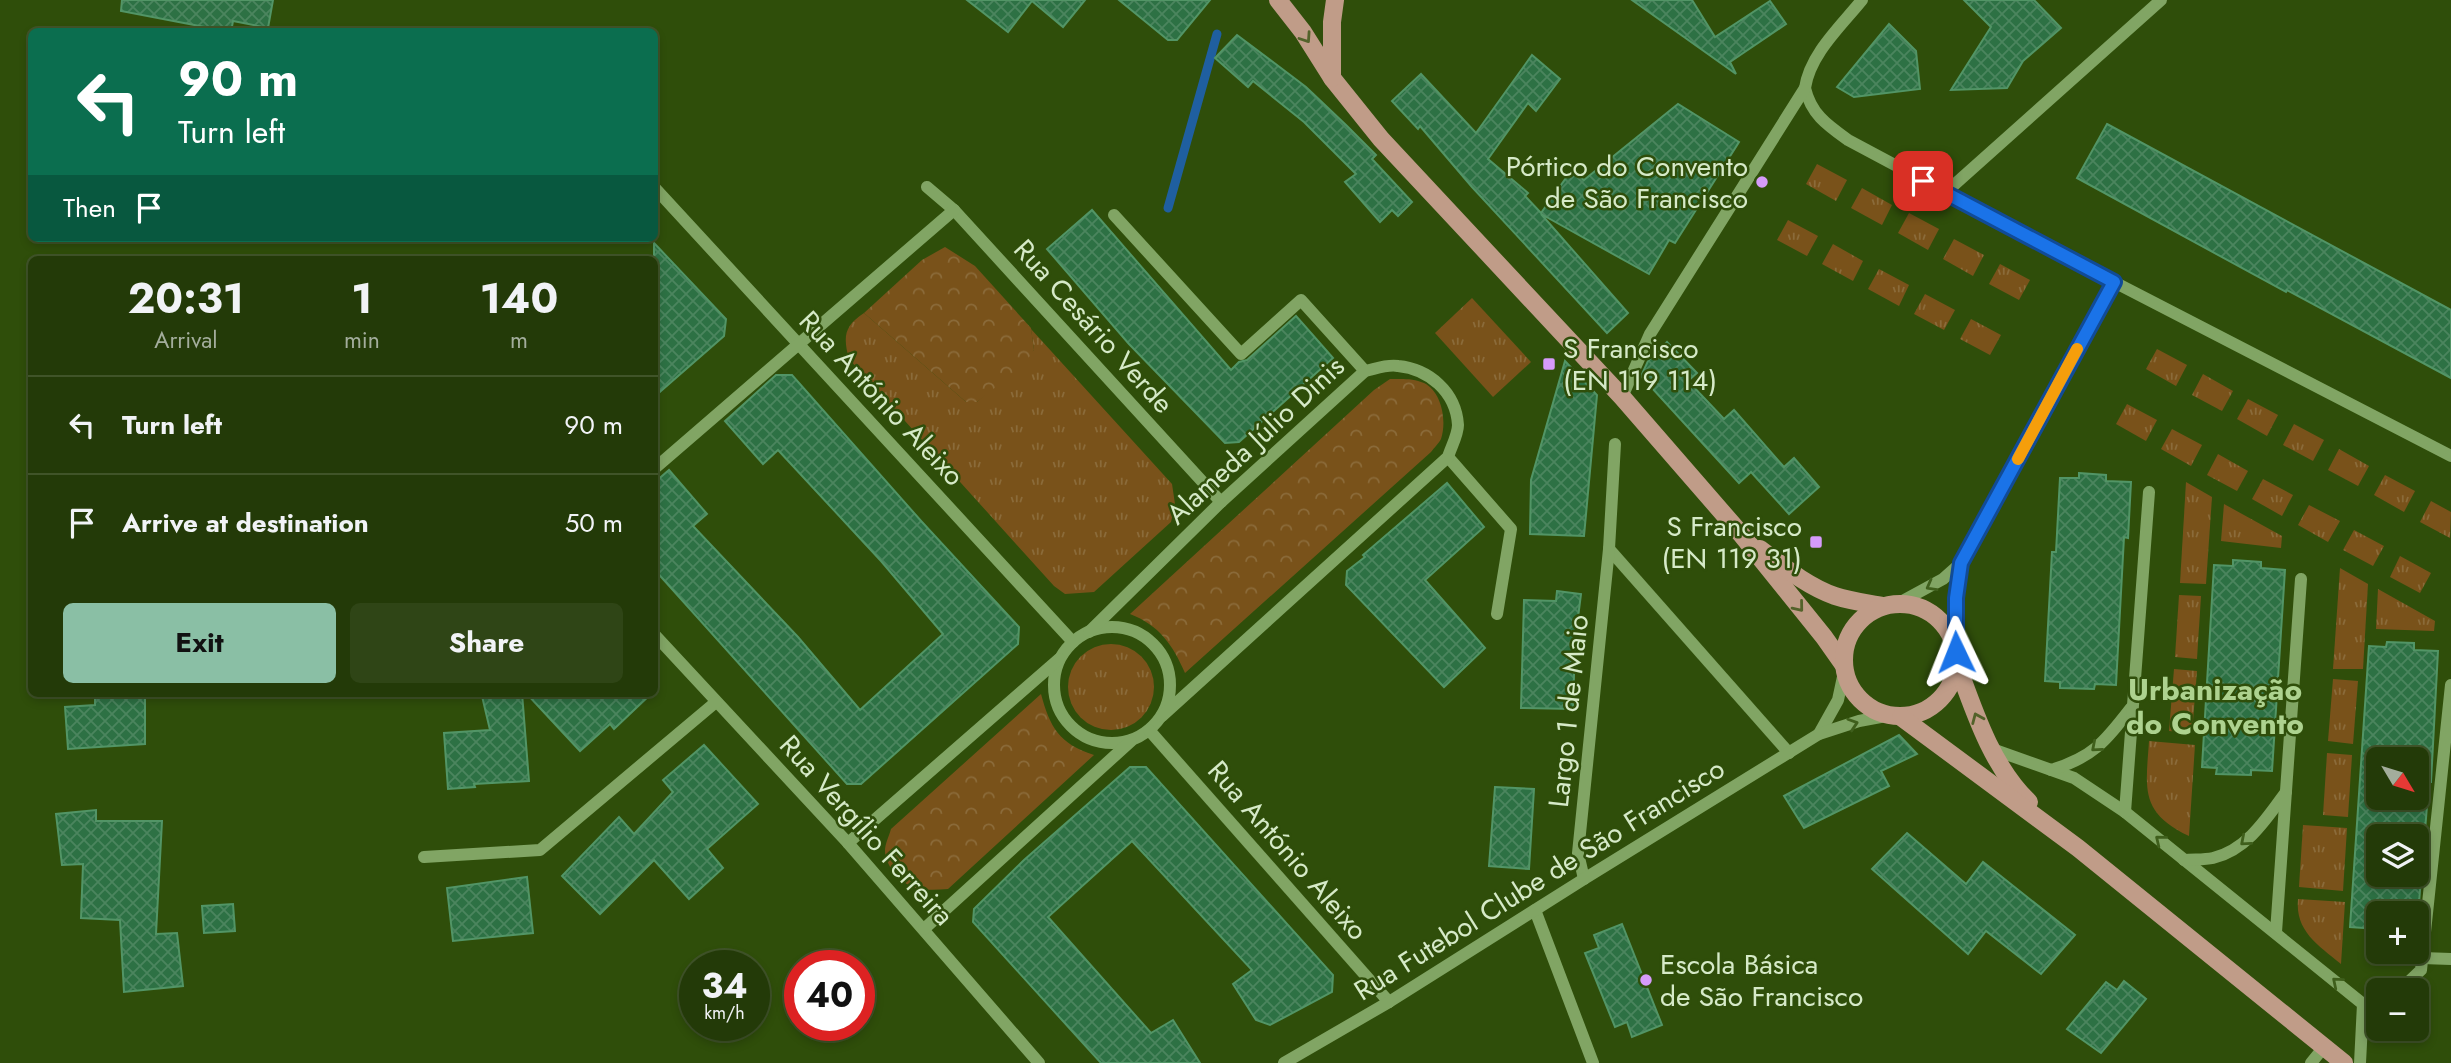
<!DOCTYPE html>
<meta charset="utf-8">
<style>
:root{--surface:#233a08;--page:#2f4516;--text:#f1f3f6;--muted:#a3ad9c;--line:#405429;--accent:#8abfa5}
body{margin:0;font-family:Jost,sans-serif;background:var(--page);color:var(--text);height:100vh;display:flex;flex-direction:column;font-size:26px;white-space:nowrap}
*{box-sizing:border-box;margin:0}
p{font-size:23px;color:var(--muted)}
.icon{flex:none;width:38px;height:38px;fill:none;stroke:currentColor;stroke-width:2;stroke-linecap:round;stroke-linejoin:round}
.map{position:relative;flex:1;overflow:hidden}
.sheet{position:absolute;left:28px;top:256px;width:630px;height:441px;display:flex;flex-direction:column;background:var(--surface);border-radius:10px;box-shadow:0 4px 10px #0003,0 0 0 2px var(--line)}
.sheet>*{flex:none}
.guide{position:absolute;left:28px;top:28px;width:630px;height:214px;border-radius:10px;box-shadow:0 4px 10px #0003,0 0 0 2px var(--line);background:#0b6e4f;color:#fff;overflow:hidden}
.needle{width:46px;rotate:128deg}
.controls{position:absolute;left:2366px;top:747px;display:grid;gap:14px}
.controls a{display:grid;place-items:center;width:63px;height:63px;border-radius:10px;background:var(--surface);box-shadow:0 4px 10px #0003,0 0 0 2px var(--line);font-size:35px}
.speed{position:absolute;left:679px;top:950px;display:flex;gap:14px;font-size:35px;font-weight:700;text-align:center}
.speed>*{display:grid;place-content:center;width:91px;height:91px;border-radius:50%;background:var(--surface);box-shadow:0 4px 10px #0003,0 0 0 2px var(--line);line-height:1}
.speed small{font-size:18px;font-weight:400}
.speed .limit{border:10px solid #d22;background:#fff;color:#111}
.pin{position:absolute;display:grid;place-items:center;width:60px;height:60px;color:#fff;margin:-30px;border-radius:14px;box-shadow:0 4px 10px #0006}
.me{position:absolute;width:77px;margin:-38px;rotate:358deg;stroke-linejoin:round;filter:drop-shadow(0 0 5px #0008)}
.turn{display:flex;align-items:center;gap:24px;height:147px;padding:0 35px;font-size:32px}
.turn .icon{width:91px;height:91px;stroke-width:2.5}
.turn b{display:block;font-size:49px;line-height:60px}
.then{display:flex;align-items:center;height:66px;padding:0 35px;background:#0003;gap:14px;font-size:26px}
.eta{display:flex;justify-content:space-evenly;align-items:center;height:119px;text-align:center}
.eta b{font-size:42px;font-weight:700;line-height:49px}
.action{display:flex;gap:14px;margin-top:auto;padding:14px 35px}
.action a{flex:1;height:80px;border-radius:10px;background:var(--accent);color:#111;font-size:28px;font-weight:700;line-height:80px;text-align:center}
.action a+a{background:var(--page);color:var(--text)}
ul{padding:0;list-style:none}
li{display:flex;align-items:center;gap:21px;height:98px;padding:0 35px;border-top:2px solid var(--line)}
li div{flex:1}
li b{display:block;font-size:26px}
li em{font-style:normal}
.map>svg:first-child{display:block}
.grass{fill:url(#grass-tufts)}
.park{fill:url(#park-crowns)}
.lines{fill:none;stroke-linecap:round;stroke-linejoin:round}
.stream{stroke:#1f5fa0;stroke-width:9}
.building{fill:url(#building-cross-hatch);stroke:#529566;stroke-width:2;fill-rule:evenodd}
.minor{stroke:#81a564;stroke-width:12}
.major{stroke:#c09c88;stroke-width:18}
.oneway{stroke:#53622a}
.oneway2{stroke:#3f5f1c}
.route-casing{stroke:#114b97;stroke-width:18}
.route{stroke:#1a73e8;stroke-width:12}
.slow{stroke:#f59e0b;stroke-width:12}
.poi-dot{fill:#d69bfa;stroke:#2f4e0a;stroke-width:2.5}
.labels{text-anchor:middle;stroke-width:5;stroke-linejoin:round;paint-order:stroke}
.poi-label{font-size:28px;fill:#d6eac8;stroke:#2f4e0a;text-anchor:end}
.street-label{font-size:28px;fill:#d6eac8;stroke:#2f4e0a}
.neighbourhood-label{font-size:30px;font-weight:bold;fill:#add28f;stroke:#2f4e0a}
</style>
<div class="map">
<svg width="2451" height="1063" viewBox="0 0 2451 1063">
<defs>
<pattern id="grass-tufts" width="24" height="20" patternUnits="userSpaceOnUse" patternTransform="scale(1.75)"><rect width="24" height="20" fill="#79521a"/><path d="M3 7l-1-3M5 7V3M7 7l1-3M15 17l-1-3M17 17v-4M19 17l1-3" fill="none" stroke="#8b6b3a"/></pattern>
<pattern id="park-crowns" width="20" height="18" patternUnits="userSpaceOnUse" patternTransform="scale(1.75)"><rect width="20" height="18" fill="#79521a"/><path d="M2 6a3 3 0 1 1 6 0M12 15a3 3 0 1 1 6 0" fill="none" stroke="#8b6b3a"/></pattern>
<pattern id="building-cross-hatch" width="8" height="8" patternUnits="userSpaceOnUse" patternTransform="scale(1.75)"><rect width="8" height="8" fill="#2d7144"/><path d="M0 0l8 8M0 8l8-8" fill="none" stroke="#4b855e"/></pattern>
</defs>
<rect width="100%" height="100%" fill="#2f4e0a"/>
<g class="grass">
<path d="M1817 164 1847 180 1836 201 1806 184Z"/>
<path d="M1862 188 1892 205 1882 225 1851 208Z"/>
<path d="M1909 213 1939 229 1928 250 1898 233Z"/>
<path d="M1788 220 1818 236 1807 256 1777 240Z"/>
<path d="M1954 239 1984 255 1973 276 1943 259Z"/>
<path d="M1833 244 1863 261 1853 281 1822 264Z"/>
<path d="M2000 264 2030 280 2019 300 1989 284Z"/>
<path d="M1879 269 1909 285 1899 306 1868 289Z"/>
<path d="M1925 294 1955 310 1944 330 1914 314Z"/>
<path d="M1472 298 1531 362 1493 397 1435 333Z"/>
<path d="M864 313 966 402H977L1034 350 1031 329 1172 484 1175 504 1171 522 1094 592 1065 594 1054 586 849 359C843 337 844 326 864 313Z"/>
<path d="M1971 319 2001 335 1990 355 1960 339Z"/>
<path d="M2157 349 2187 365 2176 386 2146 369Z"/>
<path d="M2203 374 2233 391 2222 411 2192 395Z"/>
<path d="M2248 399 2278 415 2267 436 2237 419Z"/>
<path d="M2127 404 2157 420 2146 441 2116 424Z"/>
<path d="M2294 424 2324 440 2313 461 2283 445Z"/>
<path d="M2172 429 2202 445 2191 466 2161 449Z"/>
<path d="M2339 449 2369 466 2358 486 2328 470Z"/>
<path d="M2218 454 2248 471 2237 491 2207 475Z"/>
<path d="M2385 475 2415 491 2404 512 2374 495Z"/>
<path d="M2263 479 2293 495 2282 516 2252 499Z"/>
<path d="M2186 482 2212 497 2206 584 2180 583Z"/>
<path d="M2431 501 2451 512 2450 538 2420 522Z"/>
<path d="M2224 504 2282 536 2281 548 2221 541Z"/>
<path d="M2309 505 2340 521 2328 542 2298 525Z"/>
<path d="M2354 530 2384 546 2373 566 2343 550Z"/>
<path d="M2400 556 2431 573 2420 593 2390 577Z"/>
<path d="M2340 568 2368 584 2363 669H2333Z"/>
<path d="M2378 589 2435 621 2434 631 2376 629Z"/>
<path d="M2179 595 2201 596 2197 659 2175 657Z"/>
<circle cx="1111" cy="687" r="43"/>
<path d="M2174 669 2197 671 2192 733 2169 731Z"/>
<path d="M2333 679 2358 681 2353 744 2328 741Z"/>
<path d="M2149 741 2195 745 2189 836C2139 812 2146 788 2149 741Z"/>
<path d="M2327 753 2352 755 2348 817 2323 815Z"/>
<path d="M2303 825 2347 828 2343 891 2299 887Z"/>
<path d="M2298 899 2345 902 2341 964C2318 945 2295 931 2298 899Z"/>
</g>
<g class="park">
<path d="M945 247 975 266 1031 328 1034 350 1024 365 977 402H966L864 313 922 260Z"/>
<path d="M1390 379C1402 379 1413 378 1424 383 1442 392 1447 421 1441 439 1439 443 1434 448 1431 452L1185 673C1173 645 1159 625 1130 614L1374 390Z"/>
<path d="M1041 694C1050 727 1059 744 1094 755L948 889C925 891 908 891 893 871 889 866 885 858 885 851 885 844 889 836 891 829Z"/>
</g>
<g class="lines">
<path class="stream" d="M1168 208 1217 34"/>
</g>
<g class="building">
<path d="M122 0H273L268 28 233 21 231 32 121 11Z"/>
<path d="M967 0H1085L1063 27 1032 1 1008 32Z"/>
<path d="M1119 0H1210L1177 40H1168Z"/>
<path d="M1632 0H1692L1715 37 1770 1 1786 24 1730 62 1736 74Z"/>
<path d="M1964 0H2034L2061 28 2023 61 2007 88 1951 90 1991 27Z"/>
<path d="M1889 24 1916 51 1920 89 1854 97 1837 87Z"/>
<path d="M1237 35 1306 87 1346 125 1376 155 1372 159 1412 202 1398 216 1392 210 1380 222 1345 182 1356 174 1304 122 1253 81 1248 87 1215 58Z"/>
<path d="M1532 55 1560 79 1536 111 1528 103 1488 159 1528 193 1525 196 1541 213 1571 171 1584 180 1678 104 1739 142 1675 243 1669 240 1649 274 1541 214 1628 313 1607 333 1472 187 1420 126 1418 129 1392 101 1421 74 1476 133Z"/>
<path d="M2107 124 2451 310V378L2287 290 2286 292 2077 178Z"/>
<path d="M1092 210 1231 370 1239 362 1247 360 1296 316 1333 358 1239 442 1225 443 1129 344 1047 249Z"/>
<path d="M654 243 726 319 724 336 654 397Z"/>
<path d="M1667 342 1697 373 1688 381 1724 419 1734 410 1784 467 1794 458 1819 487 1789 514 1751 472 1739 483 1641 376 1648 361Z"/>
<path d="M1565 361 1597 395 1584 536 1530 534 1531 480Z"/>
<path d="M776 375H792L922 522 1019 627 1018 644 861 784H847L654 569V483L669 470 707 514 693 526 798 637 860 710 943 634 881 561 778 450 763 464 725 421Z"/>
<path d="M2079 473 2106 475V481L2131 482 2128 538 2124 537 2116 685 2095 684 2094 689 2060 688V682L2045 681 2052 552H2056L2060 478H2079Z"/>
<path d="M1447 483 1484 527 1425 580 1485 648 1444 687 1346 585 1347 571 1365 557 1363 555Z"/>
<path d="M2233 560 2261 562V568L2285 570 2272 771 2251 770V775L2216 774 2217 768 2202 767 2214 565 2233 566Z"/>
<path d="M1557 591 1581 594 1575 641 1573 709 1521 708 1524 600 1556 601Z"/>
<path d="M2387 642 2414 643V650L2438 651 2431 782H2429L2417 927V914H2378V929L2350 927 2369 646 2386 647ZM2378 760H2417V798H2378ZM2378 836H2417V875H2378Z"/>
<path d="M117 693H145V744L68 749 65 707 95 705V695Z"/>
<path d="M496 693H522L529 781 474 784 475 787 448 789 444 733 490 730 482 696Z"/>
<path d="M526 693H652L614 729 610 724 580 751Z"/>
<path d="M1899 735 1917 754 1881 771 1889 786 1804 828 1784 796Z"/>
<path d="M704 745 758 804 707 849 723 868 689 899 654 860 600 914 562 876 619 817 634 834 673 792 663 780Z"/>
<path d="M1130 767H1146L1333 975 1332 992 1270 1025 1256 1020 1233 984 1252 970 1132 841 1048 917 1151 1033 1173 1020 1200 1063H1101L973 922 974 909 1024 860Z"/>
<path d="M1495 787 1534 789 1529 869 1489 866Z"/>
<path d="M96 810V821H162L156 934 177 933 183 986 124 992 120 920 81 918 83 864 62 865 56 814Z"/>
<path d="M1907 833 1966 884 1983 862 2075 935 2041 974 1986 931 1968 954 1872 869Z"/>
<path d="M527 877 533 933 453 941 447 888Z"/>
<path d="M233 904 235 931 204 933 202 906Z"/>
<path d="M1622 924 1662 1025 1632 1037 1627 1022 1615 1027 1585 953 1599 948 1594 935Z"/>
<path d="M2124 981 2146 999 2101 1053 2067 1029 2106 982 2117 990Z"/>
</g>
<g class="lines">
<g class="minor">
<path d="M1805 88C1811 114 1827 125 1848 140L2114 282 2451 456"/>
<path d="M654 187 1073 642"/>
<path d="M927 187 954 210 1221 502"/>
<path d="M1945 193 2161 0"/>
<path d="M1114 215 1241 354 1301 300 1365 371"/>
<path d="M1622 397 1650 334 1805 88C1810 54 1841 26 1862 0"/>
<path d="M1448 457 1511 529 1497 614"/>
<path d="M654 469 954 210"/>
<path d="M1609 549 1789 753"/>
<path d="M1897 604 1943 579 1961 563 2114 282"/>
<circle cx="1112" cy="685" r="58"/>
<path d="M1089 632 1221 502 1365 371C1375 369 1387 364 1398 366 1429 369 1456 392 1458 425 1458 435 1451 447 1448 457L1162 716"/>
<path d="M654 634 848 843 1039 1063"/>
<path d="M1956 651V598L1961 563"/>
<path d="M1149 730 1389 1002"/>
<path d="M1819 734 1838 700 1844 672"/>
<path d="M1992 749 2074 778 2125 812 2363 1004 2360 1063"/>
<path d="M2051 770C2093 757 2104 743 2131 708"/>
<path d="M2125 812 2149 492"/>
<path d="M848 843 1059 659"/>
<path d="M424 857 540 850 716 702"/>
<path d="M2184 860C2193 859 2204 860 2213 858 2247 850 2267 818 2286 792"/>
<path d="M1584 879 1578 853 1609 549 1615 444"/>
<path d="M1535 910 1593 1063"/>
<path d="M924 929 1131 741"/>
<path d="M2276 932 2301 579"/>
<path d="M2422 958 2451 959"/>
<path d="M2400 990 2421 970 2451 685"/>
<path d="M2363 1004 2378 999"/>
<path d="M1284 1063 1389 1002 1584 879 1819 734 1859 721 1886 716"/>
<path d="M2311 1063 2324 1047"/>
</g>
<g class="major">
<path d="M1278 0 1303 32 1332 78 1381 139 1622 397 1741 534 1824 637 1843 664"/>
<path d="M1332 78V22L1335 0"/>
<path d="M1760 549C1784 567 1807 586 1835 596 1850 601 1867 603 1883 606"/>
<circle cx="1900" cy="660" r="56"/>
<path d="M1957 664C1974 711 1992 767 2029 802"/>
<path d="M1901 717 2078 848 2344 1063"/>
</g>
</g>
<defs><path id="oneway-chevron" d="M-2-3.5L2.5 0L-2 3.5" fill="none" stroke-width="1.6" stroke-linecap="round" stroke-linejoin="round" transform="scale(1.75)"/></defs>
<g class="oneway">
<use href="#oneway-chevron" transform="translate(1306 38) rotate(56)"/>
<use href="#oneway-chevron" transform="translate(1799 607) rotate(51)"/>
<use href="#oneway-chevron" transform="translate(1977 718) rotate(-113)"/>
</g>
<g class="oneway2">
<use href="#oneway-chevron" transform="translate(1931 586) rotate(151)"/>
<use href="#oneway-chevron" transform="translate(1853 724) rotate(-18)"/>
<use href="#oneway-chevron" transform="translate(2096 747) rotate(139)"/>
<use href="#oneway-chevron" transform="translate(2160 840) rotate(-141)"/>
<use href="#oneway-chevron" transform="translate(2245 841) rotate(139)"/>
<use href="#oneway-chevron" transform="translate(2337 982) rotate(-140)"/>
</g>
<g class="lines">
<defs>
<path id="route" d="M1923 181 2114 282 1961 563 1956 598V652"/>
</defs>
<use href="#route" class="route-casing"/>
<use href="#route" class="route"/>
<path class="slow" d="M2018 459 2077 349"/>
</g>
<g class="poi-dot">
<circle cx="1762" cy="182" r="7"/>
<rect x="1542" y="357" width="14" height="14" rx="3.5"/>
<rect x="1809" y="535" width="14" height="14" rx="3.5"/>
<circle cx="1646" cy="980" r="7"/>
</g>
<g class="labels">
<g class="poi-label">
<text x="1748" y="176">Pórtico do Convento<tspan x="1748" dy="32">de São Francisco</tspan></text>
<text x="1563" y="358" text-anchor="start">S Francisco<tspan x="1563" dy="32">(EN 119 114)</tspan></text>
<text x="1802" y="536">S Francisco<tspan x="1802" dy="32">(EN 119 31)</tspan></text>
<text x="1660" y="974" text-anchor="start">Escola Básica<tspan x="1660" dy="32">de São Francisco</tspan></text>
</g>
<g class="street-label">
<text transform="translate(1094 326) rotate(48)" y="10">Rua Cesário Verde</text>
<text transform="translate(882 398) rotate(47)" y="10">Rua António Aleixo</text>
<text transform="translate(1255 440) rotate(-43)" y="10">Alameda Júlio Dinis</text>
<text transform="translate(1568 711) rotate(-84)" y="10">Largo 1 de Maio</text>
<text transform="translate(867 830) rotate(48)" y="10">Rua Vergílio Ferreira</text>
<text transform="translate(1288 850) rotate(49)" y="10">Rua António Aleixo</text>
<text transform="translate(1539 879) rotate(-32)" y="10">Rua Futebol Clube de São Francisco</text>
</g>
<g class="neighbourhood-label">
<text x="2215" y="700">Urbanização<tspan x="2215" dy="34">do Convento</tspan></text>
</g>
</g>
</svg>
<div class="controls">
<a><svg class="needle" viewBox="-14 -14 28 28"><path d="M0-13l5 13h-10z" fill="#e53935"/><path d="M0 13l5-13h-10z" fill="#a3ad9c"/></svg></a>
<a><svg class="icon" aria-label="layers" viewBox="0 0 24 24"><path d="M12 4l9 5-9 5-9-5zM3 14l9 5 9-5"/></svg></a>
<a>+</a>
<a>−</a>
</div>
<div class="speed"><div>34<small>km/h</small></div><div class="limit">40</div></div>
<div class="pin" style="left:1923px;top:181px;background:#d93025"><svg class="icon" aria-label="arrive" viewBox="0 0 24 24"><path d="M6 21V4h12l-3 4 3 4H6"/></svg></div>
<svg class="me" style="left:1956px;top:652px" viewBox="-20 -20 40 40"><path d="M0-17L14 15 0 8-14 15z" fill="#1a73e8" stroke="#fff" stroke-width="4"/></svg>
<div class="guide">
<div class="turn"><svg class="icon" aria-label="left" viewBox="0 0 24 24"><path d="M17 20v-9H6M10 6l-5 5 5 5"/></svg><div><b>90 m</b>Turn left</div></div>
<div class="then">Then<svg class="icon" aria-label="arrive" viewBox="0 0 24 24"><path d="M6 21V4h12l-3 4 3 4H6"/></svg></div>
</div>
<section class="sheet">
<div class="eta">
<div><b>20:31</b><p>Arrival</p></div>
<div><b>1</b><p>min</p></div>
<div><b>140</b><p>m</p></div>
</div>
<ul>
<li><svg class="icon" aria-label="left" viewBox="0 0 24 24"><path d="M17 20v-9H6M10 6l-5 5 5 5"/></svg><div><b>Turn left</b></div><em>90 m</em></li>
<li><svg class="icon" aria-label="arrive" viewBox="0 0 24 24"><path d="M6 21V4h12l-3 4 3 4H6"/></svg><div><b>Arrive at destination</b></div><em>50 m</em></li>
</ul>
<div class="action"><a>Exit</a><a>Share</a></div>
</section>
</div>
